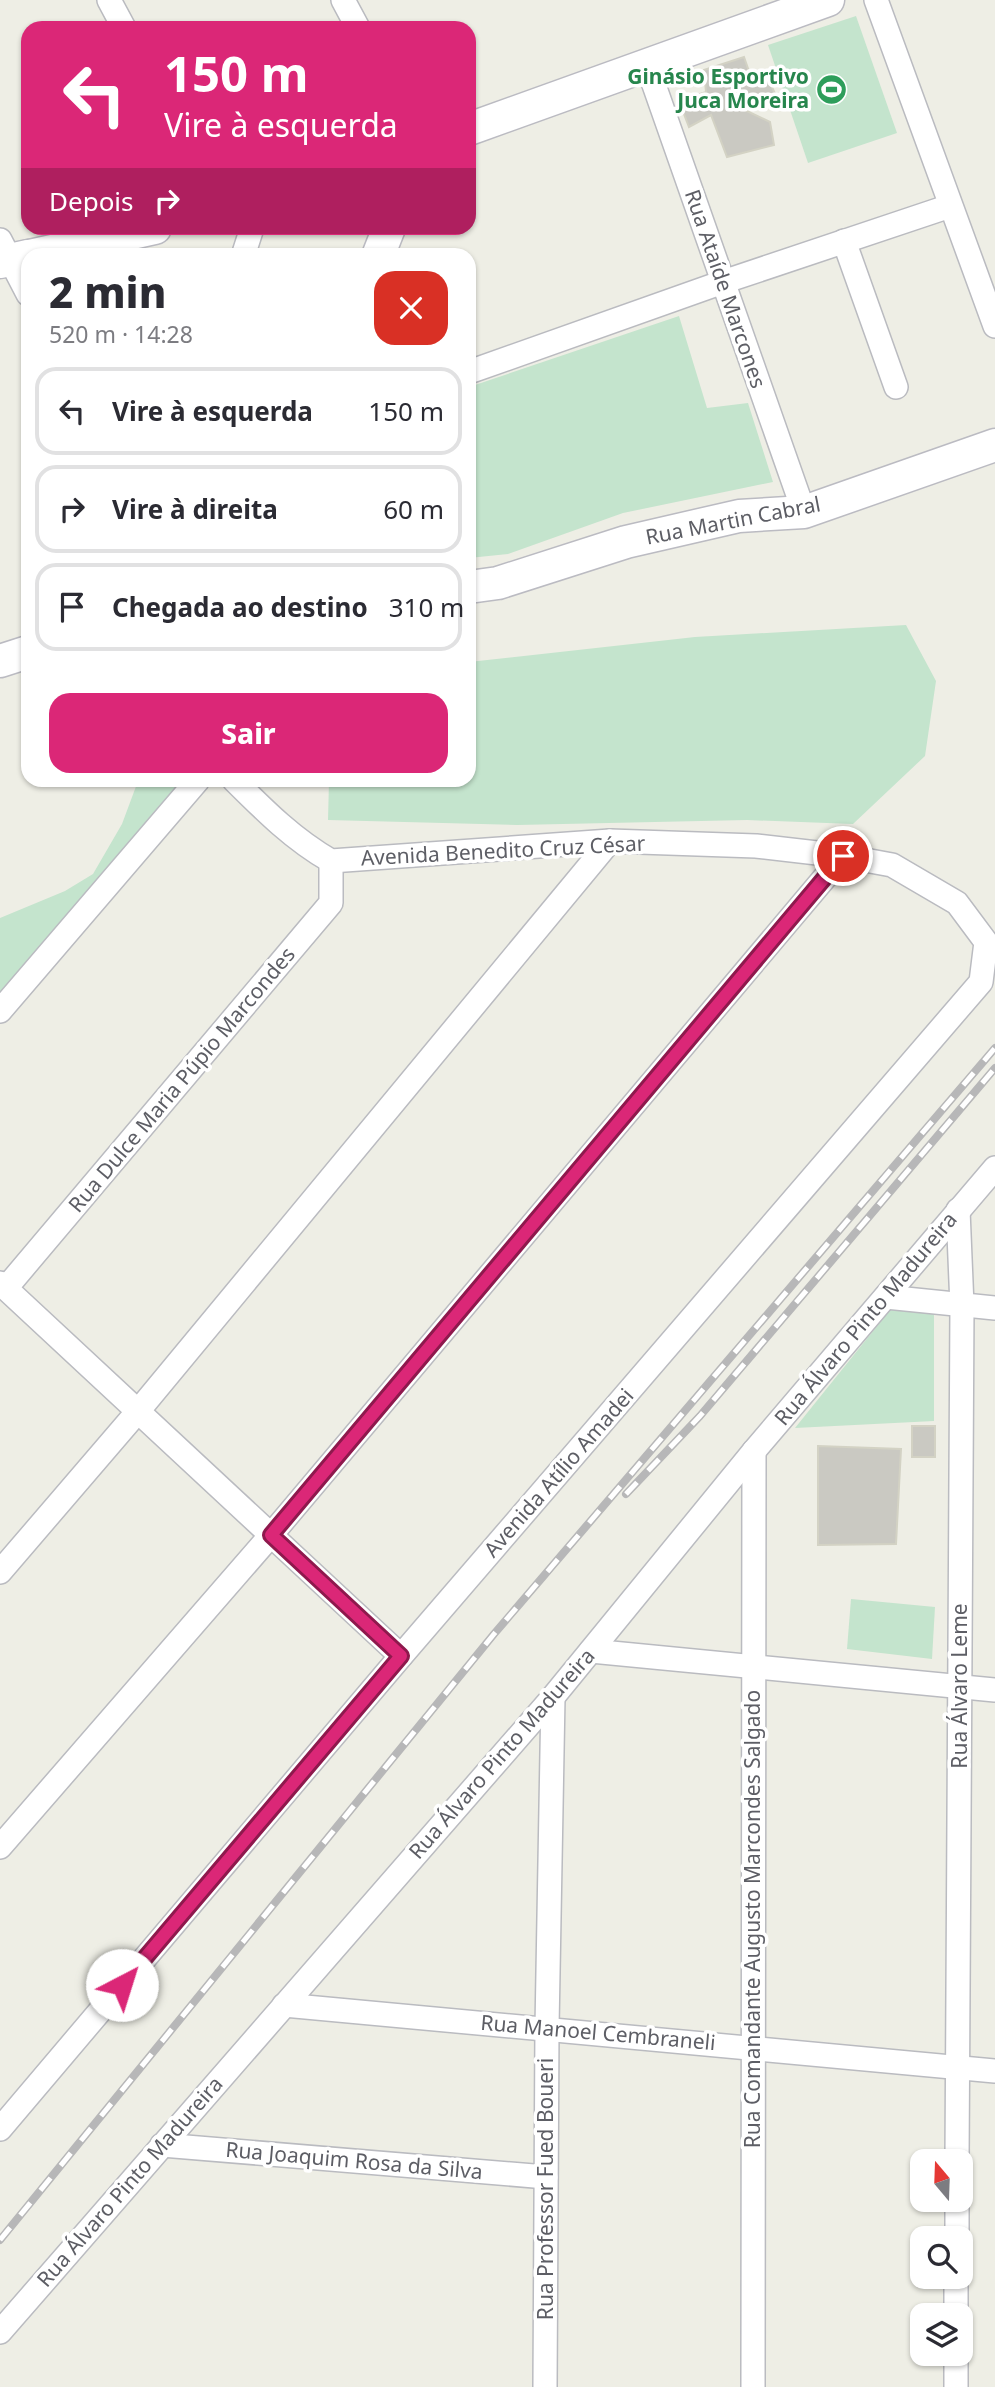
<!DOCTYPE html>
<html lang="pt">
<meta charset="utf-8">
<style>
:root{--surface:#fff;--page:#f2f2f3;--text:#2b2b33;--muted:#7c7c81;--line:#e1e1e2;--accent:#db2777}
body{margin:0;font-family:"Noto Sans",sans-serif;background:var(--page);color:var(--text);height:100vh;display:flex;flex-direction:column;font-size:26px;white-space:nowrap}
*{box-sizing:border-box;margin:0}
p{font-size:23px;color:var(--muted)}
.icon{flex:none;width:38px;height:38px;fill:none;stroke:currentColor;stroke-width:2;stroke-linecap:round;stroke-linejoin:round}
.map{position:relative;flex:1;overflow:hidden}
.panel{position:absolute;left:21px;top:248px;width:455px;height:539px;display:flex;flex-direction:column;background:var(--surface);border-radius:21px;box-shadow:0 2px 5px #0004}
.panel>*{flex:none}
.guide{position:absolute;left:21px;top:21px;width:455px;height:214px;border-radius:21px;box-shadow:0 2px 5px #0004;background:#db2777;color:#fff;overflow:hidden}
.needle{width:46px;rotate:341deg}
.fabs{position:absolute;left:910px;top:2149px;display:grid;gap:14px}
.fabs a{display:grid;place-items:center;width:63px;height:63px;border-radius:14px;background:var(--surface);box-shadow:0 2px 5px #0004;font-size:35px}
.pin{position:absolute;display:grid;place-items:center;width:60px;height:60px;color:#fff;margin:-30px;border:4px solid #fff;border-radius:50%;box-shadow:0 2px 7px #0007}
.me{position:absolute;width:77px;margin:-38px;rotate:40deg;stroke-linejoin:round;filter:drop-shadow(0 0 5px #0008)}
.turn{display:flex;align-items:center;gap:24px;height:147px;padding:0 28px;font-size:32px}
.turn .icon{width:91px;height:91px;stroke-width:2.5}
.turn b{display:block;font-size:49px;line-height:60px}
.then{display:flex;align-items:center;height:66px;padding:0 28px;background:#0003;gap:14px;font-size:26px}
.round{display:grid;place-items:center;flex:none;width:74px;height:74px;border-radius:21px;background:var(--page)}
.headline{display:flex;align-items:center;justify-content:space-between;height:119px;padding:0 28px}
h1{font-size:42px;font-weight:800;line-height:52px}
.button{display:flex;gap:14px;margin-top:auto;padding:14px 28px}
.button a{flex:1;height:80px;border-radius:21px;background:var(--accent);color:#fff;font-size:28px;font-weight:800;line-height:80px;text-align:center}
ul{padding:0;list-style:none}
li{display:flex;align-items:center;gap:21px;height:88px;margin:0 14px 10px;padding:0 14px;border:4px solid var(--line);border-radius:21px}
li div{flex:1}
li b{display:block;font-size:26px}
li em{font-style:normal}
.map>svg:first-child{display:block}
.green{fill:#c4e4cd}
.building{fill:#cac9c2;stroke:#d3d2c4;stroke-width:2}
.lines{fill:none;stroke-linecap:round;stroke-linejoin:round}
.street-casing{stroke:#babbc0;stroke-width:26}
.secondary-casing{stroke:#bbbbc2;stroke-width:35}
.street{stroke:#fff;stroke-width:23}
.secondary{stroke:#fff;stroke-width:32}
.rail-casing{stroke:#b7b7b8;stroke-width:8}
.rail{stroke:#fff;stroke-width:5;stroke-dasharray:16;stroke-linecap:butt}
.route-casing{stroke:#8e194d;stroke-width:18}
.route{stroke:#db2777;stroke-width:12}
.labels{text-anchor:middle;stroke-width:7;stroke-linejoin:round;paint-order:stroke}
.leisure-label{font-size:21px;font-weight:bold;fill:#27864d;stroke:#fff;text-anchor:end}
.street-label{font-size:21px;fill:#5d5e65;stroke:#fff}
</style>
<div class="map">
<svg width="995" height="2387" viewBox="0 0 995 2387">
<rect width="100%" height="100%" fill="#eeeee5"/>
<g class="green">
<path d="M856 16 897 133 808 163 768 45Z"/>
<path d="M679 316 707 408 748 403 773 482 623 513 508 554 469 558V387Z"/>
<path d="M906 625 936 681 925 756 853 824 747 820 517 825 328 820 329 781 469 780V662L695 637Z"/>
<path d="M138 781H187L0 998V918L65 891 93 874 122 824Z"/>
<path d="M890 1310 934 1313V1421L795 1428Z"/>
<path d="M851 1599 935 1607 932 1659 847 1649Z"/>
</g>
<g class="building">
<path d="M744 57 751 77 766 74 777 98 732 104 770 122 774 145 727 157 711 115 689 127 679 101 706 92 704 70Z"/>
<rect x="912" y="1426" width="23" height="31"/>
<path d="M818 1446 901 1449 896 1544 818 1545Z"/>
</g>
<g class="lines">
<defs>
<g id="street">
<path d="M109 0 124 28"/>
<path d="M343 0 358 28"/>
<path d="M876 0 995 326"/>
<path d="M647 65 804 512"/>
<path d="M0 240 28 294"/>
<path d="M844 241 896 387"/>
<path d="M243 256 252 228"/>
<path d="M469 372 723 282 950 206"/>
<path d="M0 1011 198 780"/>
<path d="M0 1283 401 1656"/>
<path d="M6 1288 331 903V861"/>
<path d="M886 1297 995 1308"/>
<path d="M0 1572 139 1410 610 841"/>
<path d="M591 1651 995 1690"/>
<path d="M0 1847 271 1535 843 856"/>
<path d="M284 2005 995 2071"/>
<path d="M0 2129 401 1656 981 982 986 942 957 903 892 865 843 856 756 846 610 841 331 861C294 840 265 811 234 780"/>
<path d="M162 2145 546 2177"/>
<path d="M957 2161 962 1306 958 1210"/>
<path d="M957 2238V2200"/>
<path d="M956 2315V2277"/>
<path d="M0 2332 553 1697 754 1451 995 1168"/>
<path d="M545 2387 547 2027 553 1697"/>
<path d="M753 2387 754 1451"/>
<path d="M956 2387V2354"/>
</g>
<g id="secondary">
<path d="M469 129 828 0"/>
<path d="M29 256 155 228"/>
<path d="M378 256 389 228"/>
<path d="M0 262 28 256"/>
<path d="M469 587 498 583 626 542 739 516 804 512 995 445"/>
<path d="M0 661 28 652"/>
</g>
</defs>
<use href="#street" class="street-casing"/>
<use href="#secondary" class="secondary-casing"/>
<use href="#street" class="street"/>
<use href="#secondary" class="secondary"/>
<defs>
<g id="rail">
<path d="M626 1494 700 1416 995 1068"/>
<path d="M0 2240 494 1634 995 1048"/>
</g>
</defs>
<use href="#rail" class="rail-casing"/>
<use href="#rail" class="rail"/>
</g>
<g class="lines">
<defs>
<path id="route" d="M122 1985 401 1656 271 1535 843 856"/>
</defs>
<use href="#route" class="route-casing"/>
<use href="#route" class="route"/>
</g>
<defs>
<symbol id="stadium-disc" viewBox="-11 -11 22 22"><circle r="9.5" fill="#2e9e5b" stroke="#fff"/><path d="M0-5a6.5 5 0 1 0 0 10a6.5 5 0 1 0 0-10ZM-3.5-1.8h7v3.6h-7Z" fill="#fff"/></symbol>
</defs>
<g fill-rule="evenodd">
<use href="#stadium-disc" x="814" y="72" width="35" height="35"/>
</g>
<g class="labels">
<g class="leisure-label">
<text x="809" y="84">Ginásio Esportivo<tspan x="809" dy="24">Juca Moreira</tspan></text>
</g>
<g class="street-label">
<text transform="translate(725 289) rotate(71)" y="7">Rua Ataíde Marcones</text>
<text transform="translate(733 521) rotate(-11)" y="7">Rua Martin Cabral</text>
<text transform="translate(503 851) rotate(-3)" y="7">Avenida Benedito Cruz César</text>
<text transform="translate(182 1080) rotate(-50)" y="7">Rua Dulce Maria Púpio Marcondes</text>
<text transform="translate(866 1319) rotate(-50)" y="7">Rua Álvaro Pinto Madureira</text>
<text transform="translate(559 1473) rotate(-49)" y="7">Avenida Atílio Amadei</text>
<text transform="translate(960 1686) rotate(-90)" y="7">Rua Álvaro Leme</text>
<text transform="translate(502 1754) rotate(-49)" y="7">Rua Álvaro Pinto Madureira</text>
<text transform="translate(753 1919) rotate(-90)" y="7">Rua Comandante Augusto Marcondes Salgado</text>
<text transform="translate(598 2033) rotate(5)" y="7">Rua Manoel Cembraneli</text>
<text transform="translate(354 2161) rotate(5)" y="7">Rua Joaquim Rosa da Silva</text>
<text transform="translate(130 2182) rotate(-49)" y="7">Rua Álvaro Pinto Madureira</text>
<text transform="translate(546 2189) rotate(-90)" y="7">Rua Professor Fued Boueri</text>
</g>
</g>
</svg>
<div class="fabs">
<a><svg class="needle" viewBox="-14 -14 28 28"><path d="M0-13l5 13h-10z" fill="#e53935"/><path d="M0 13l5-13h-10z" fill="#7c7c81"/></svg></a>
<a><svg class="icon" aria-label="search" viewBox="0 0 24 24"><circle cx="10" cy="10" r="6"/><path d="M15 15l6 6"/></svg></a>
<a><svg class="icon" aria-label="layers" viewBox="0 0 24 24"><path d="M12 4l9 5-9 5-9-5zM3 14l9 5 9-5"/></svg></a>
</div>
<div class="pin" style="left:843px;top:856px;background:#d93025"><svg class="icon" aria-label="arrive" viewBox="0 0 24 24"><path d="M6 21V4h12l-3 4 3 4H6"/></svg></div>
<svg class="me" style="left:122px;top:1985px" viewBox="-20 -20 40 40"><circle r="19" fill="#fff"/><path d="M0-13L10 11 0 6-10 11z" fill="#db2777"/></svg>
<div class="guide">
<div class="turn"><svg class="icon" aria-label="left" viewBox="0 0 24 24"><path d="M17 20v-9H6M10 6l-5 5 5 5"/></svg><div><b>150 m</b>Vire à esquerda</div></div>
<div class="then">Depois<svg class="icon" aria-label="right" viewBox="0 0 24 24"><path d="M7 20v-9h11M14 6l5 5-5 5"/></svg></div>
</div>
<section class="panel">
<div class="headline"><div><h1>2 min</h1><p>520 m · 14:28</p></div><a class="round" style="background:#d93025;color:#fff"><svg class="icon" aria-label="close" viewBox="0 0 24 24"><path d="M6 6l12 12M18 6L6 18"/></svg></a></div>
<ul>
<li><svg class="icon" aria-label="left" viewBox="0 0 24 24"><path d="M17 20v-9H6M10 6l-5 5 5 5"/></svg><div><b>Vire à esquerda</b></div><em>150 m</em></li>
<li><svg class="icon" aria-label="right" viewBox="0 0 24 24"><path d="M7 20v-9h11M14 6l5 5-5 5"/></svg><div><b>Vire à direita</b></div><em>60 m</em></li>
<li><svg class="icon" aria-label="arrive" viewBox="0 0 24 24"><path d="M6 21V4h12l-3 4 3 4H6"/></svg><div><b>Chegada ao destino</b></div><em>310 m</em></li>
</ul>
<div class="button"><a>Sair</a></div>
</section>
</div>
